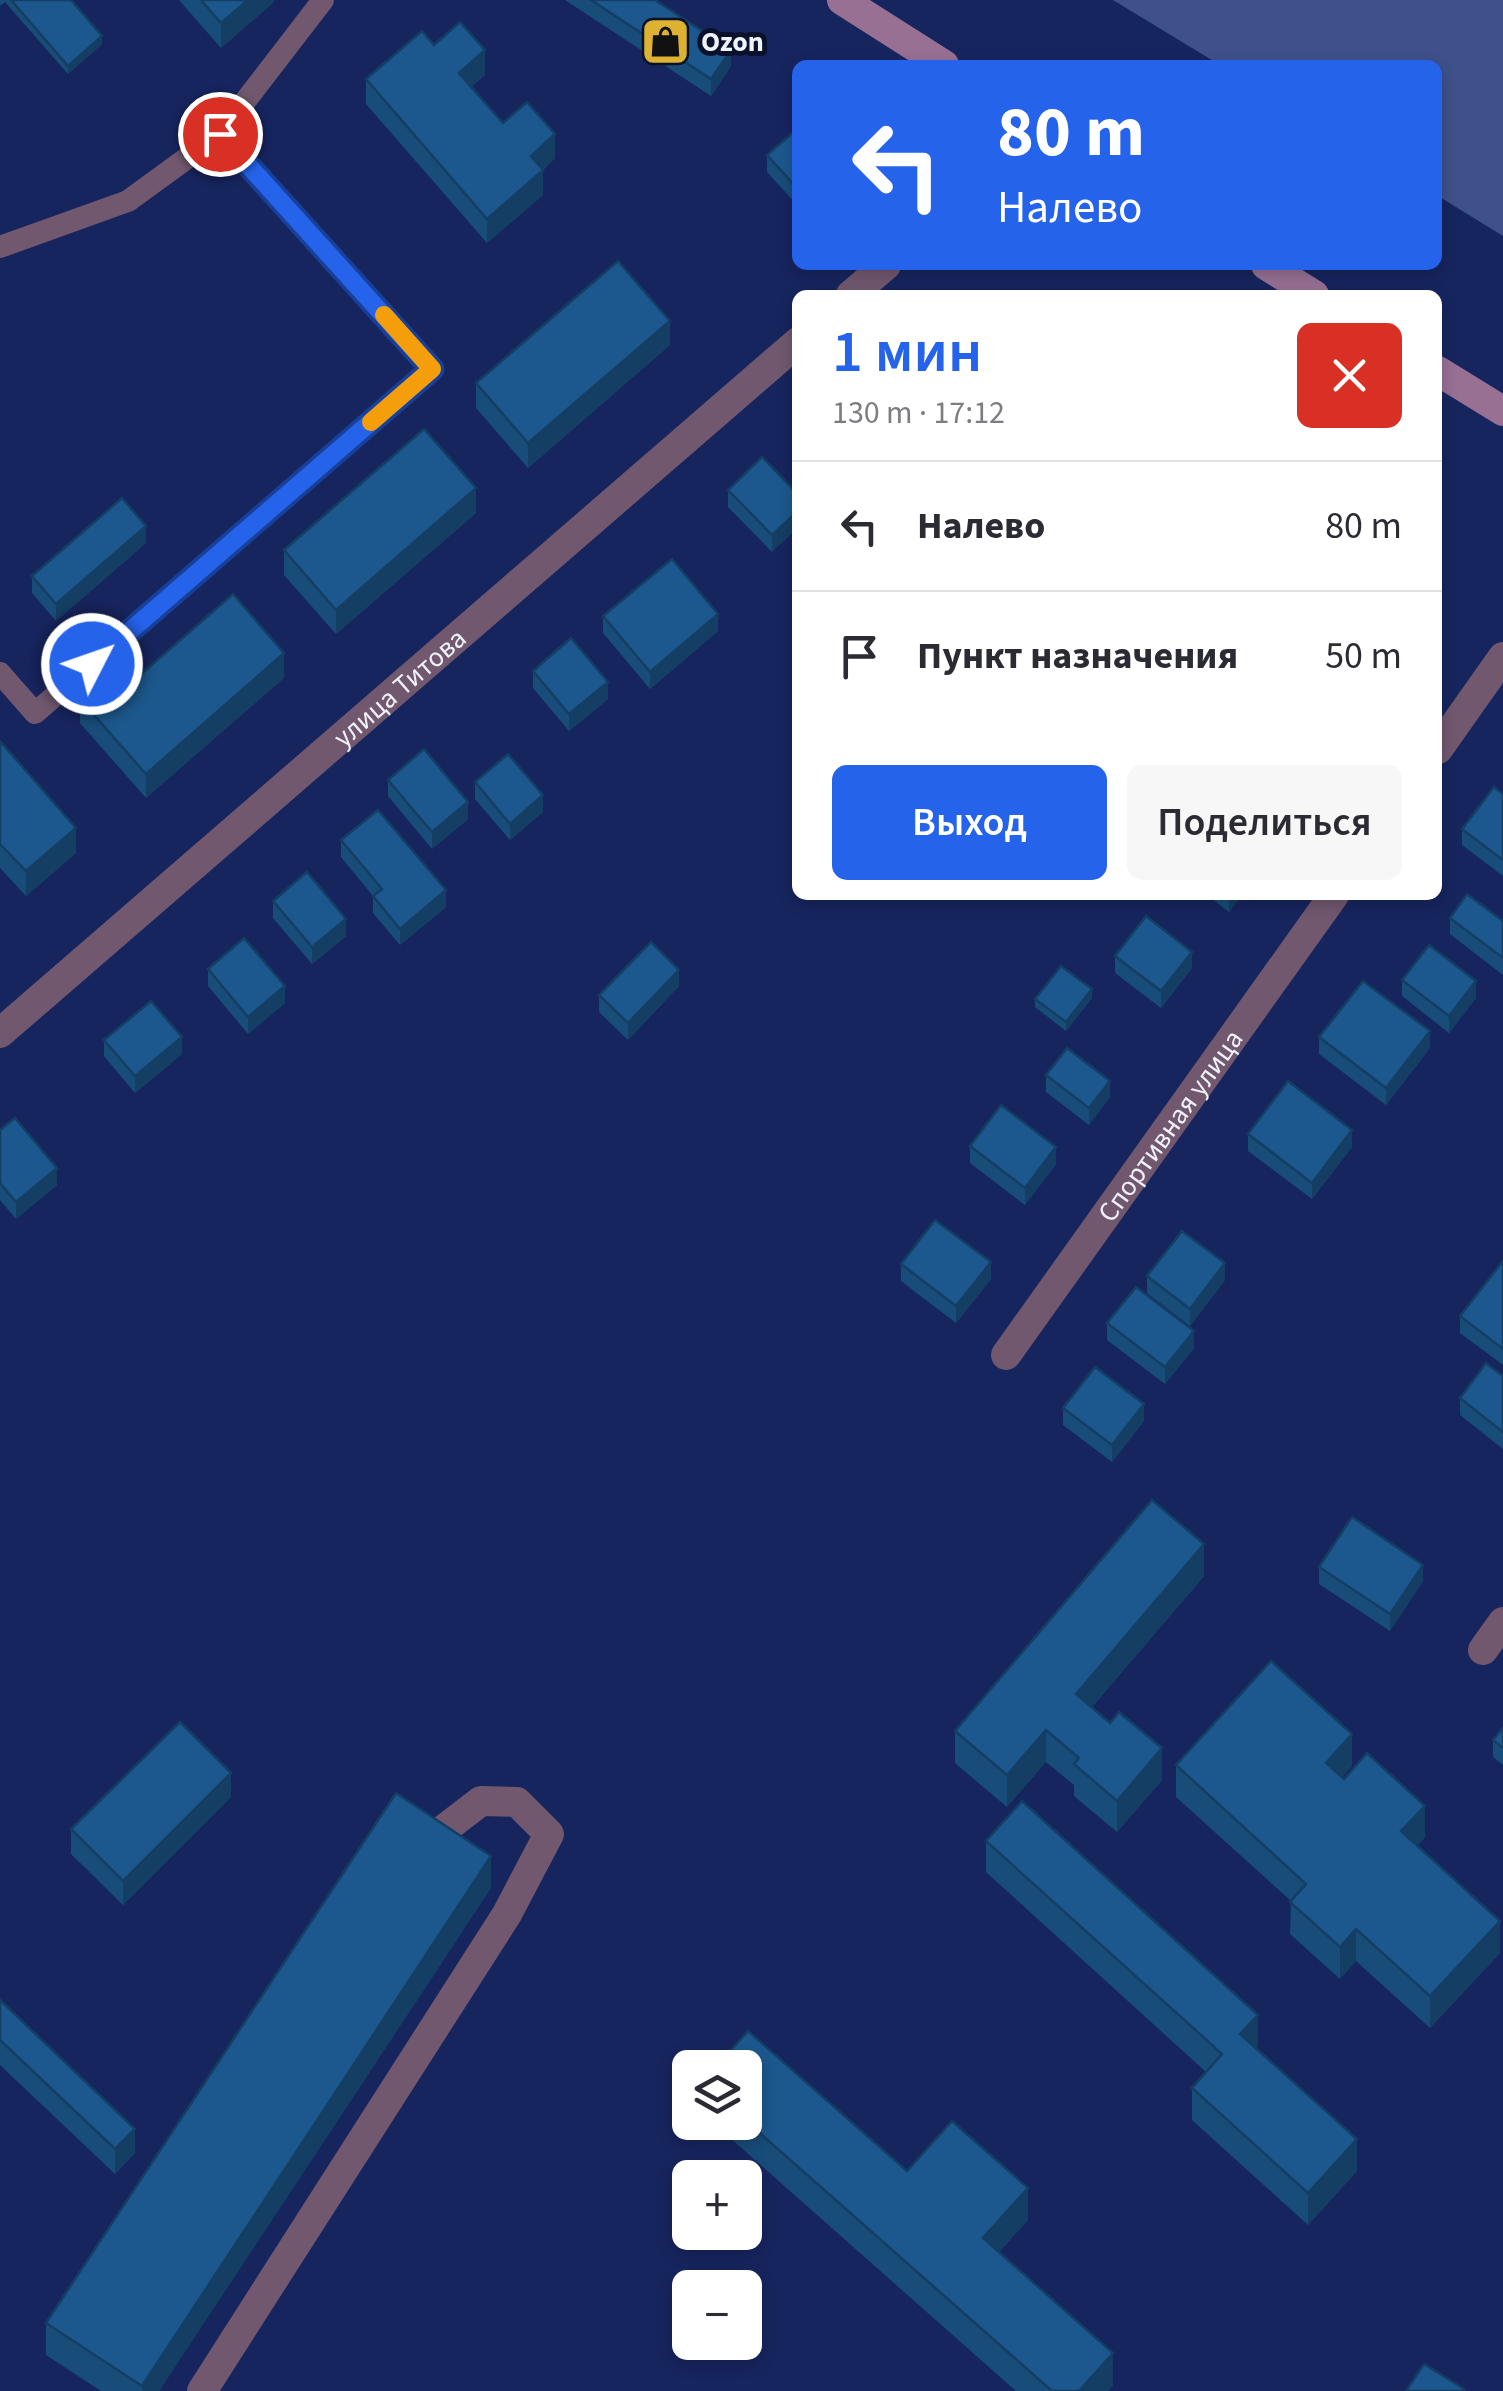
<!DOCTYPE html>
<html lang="ru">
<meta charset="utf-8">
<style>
:root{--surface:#fff;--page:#f7f7f7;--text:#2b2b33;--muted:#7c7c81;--line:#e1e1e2;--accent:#2563eb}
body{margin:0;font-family:"Source Sans 3",sans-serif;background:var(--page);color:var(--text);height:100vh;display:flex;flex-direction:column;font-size:38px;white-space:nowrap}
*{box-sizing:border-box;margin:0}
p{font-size:32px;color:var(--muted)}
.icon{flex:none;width:55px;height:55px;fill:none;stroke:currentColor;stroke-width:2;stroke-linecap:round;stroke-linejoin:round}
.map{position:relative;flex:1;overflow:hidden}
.panel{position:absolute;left:792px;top:290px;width:650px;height:610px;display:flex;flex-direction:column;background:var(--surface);border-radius:15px;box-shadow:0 5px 15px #0003}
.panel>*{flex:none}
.guide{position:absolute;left:792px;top:60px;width:650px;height:210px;border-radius:15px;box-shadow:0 5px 15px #0003;background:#2563eb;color:#fff;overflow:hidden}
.controls{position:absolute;left:672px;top:2050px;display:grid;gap:20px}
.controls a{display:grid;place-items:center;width:90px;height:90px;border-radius:15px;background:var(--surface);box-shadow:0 5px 15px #0003;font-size:50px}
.pin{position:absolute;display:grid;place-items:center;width:85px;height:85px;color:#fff;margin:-42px;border:5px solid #fff;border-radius:50%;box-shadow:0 2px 10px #0007}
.me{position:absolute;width:110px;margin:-55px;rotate:49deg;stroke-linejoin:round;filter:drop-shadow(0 0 8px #0008)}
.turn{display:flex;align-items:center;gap:35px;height:210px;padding:0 40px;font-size:45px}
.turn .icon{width:130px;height:130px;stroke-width:2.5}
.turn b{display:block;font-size:70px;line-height:85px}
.round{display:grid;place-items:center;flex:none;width:105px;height:105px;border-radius:15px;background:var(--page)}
.headline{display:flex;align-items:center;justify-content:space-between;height:170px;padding:0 40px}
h1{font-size:60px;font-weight:600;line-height:75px;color:var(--accent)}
.button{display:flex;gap:20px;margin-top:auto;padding:20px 40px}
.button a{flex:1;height:115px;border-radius:15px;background:var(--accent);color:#fff;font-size:40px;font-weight:600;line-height:115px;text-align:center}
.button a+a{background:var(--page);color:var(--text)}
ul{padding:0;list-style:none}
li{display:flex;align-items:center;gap:30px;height:130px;padding:0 40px;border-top:2px solid var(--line)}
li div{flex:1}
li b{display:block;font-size:38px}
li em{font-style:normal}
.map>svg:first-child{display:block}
.green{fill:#3e518a}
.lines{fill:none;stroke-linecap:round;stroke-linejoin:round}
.lane{stroke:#71586f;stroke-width:22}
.street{stroke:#71586f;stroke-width:30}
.secondary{stroke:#977094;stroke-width:30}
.wall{fill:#184c79}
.shaded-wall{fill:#143e63}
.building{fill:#1c588d;stroke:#143e63;stroke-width:2.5}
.route-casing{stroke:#184099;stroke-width:25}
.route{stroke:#2563eb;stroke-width:18}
.slow{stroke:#f59e0b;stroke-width:18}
.labels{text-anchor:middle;stroke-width:10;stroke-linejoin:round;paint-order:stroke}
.poi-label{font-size:28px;font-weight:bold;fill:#eff2f9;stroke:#0a122b;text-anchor:start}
.street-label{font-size:28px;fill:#eff2f9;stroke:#0a122b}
</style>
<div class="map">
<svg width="1503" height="2391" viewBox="0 0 1503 2391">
<rect width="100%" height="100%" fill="#17255f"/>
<path class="green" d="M1113 0H1503V236L1438 196V65H1220Z"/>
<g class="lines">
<g class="lane">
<path d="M0 247 128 201 220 134 323 0"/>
<path d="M0 673 35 713 432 369 220 134"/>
</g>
<g class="street">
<path d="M851 295 886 265"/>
<path d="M1438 749 1503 657"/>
<path id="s1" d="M0 1033 798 342"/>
<path id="s2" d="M1006 1355 1334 895"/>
<path d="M1483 1650 1503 1622"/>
<path d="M202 2391 507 1914 549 1834 517 1802 481 1801 438 1834"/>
</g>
<g class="secondary">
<path d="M842 0 944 65"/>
<path d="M1266 265 1314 295"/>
<path d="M1438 371 1503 411"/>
</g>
</g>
<g class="wall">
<path d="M0 0H71L102 44 68 74 5 2 0 6Z"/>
<path d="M179 0H274V2L221 48Z"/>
<path d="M565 0H655L731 66 711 96Z"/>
<path d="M434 45 485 75 471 87 503 123 555 158 543 170V195L487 243 366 104V79Z"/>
<path d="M798 128V206L767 172V155Z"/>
<path d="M670 345 528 468 476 408V383Z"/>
<path d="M728 490 798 494 772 552 728 507Z"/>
<path d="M476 513 336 634 284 575V550Z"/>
<path d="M146 543 56 621 32 593V576Z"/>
<path d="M603 616 718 631 650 689 603 633Z"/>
<path d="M533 671 608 699 569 731 533 688Z"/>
<path d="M284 678 146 798 80 723V699L124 689Z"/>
<path d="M0 741 76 853 26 896 0 868Z"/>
<path d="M388 780 468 819 432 849 388 796Z"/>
<path d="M475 782 543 812 510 840 475 799Z"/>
<path d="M1503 794V876L1462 845V829Z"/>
<path d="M341 840 446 907 400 945 373 913V896L341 857Z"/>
<path d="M1207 895H1242L1229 912Z"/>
<path d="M273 901 346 936 312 964 273 918Z"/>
<path d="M1450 918 1503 921V975L1450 934Z"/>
<path d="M1115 956 1192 968 1161 1008 1115 973Z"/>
<path d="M208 969 285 1003 248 1034 208 986Z"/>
<path d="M1402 980 1476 998 1449 1033 1402 996Z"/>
<path d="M679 986 628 1040 599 1012V995Z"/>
<path d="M1092 998 1066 1031 1035 1007V999Z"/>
<path d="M1319 1037 1430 1048 1386 1105 1319 1054Z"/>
<path d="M104 1040 182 1054 135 1093 104 1056Z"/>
<path d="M1046 1075 1110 1097 1089 1125 1046 1092Z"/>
<path d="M0 1130 57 1185 16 1219 0 1200Z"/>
<path d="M1248 1134 1352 1147 1312 1199 1248 1151Z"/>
<path d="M970 1146 1056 1164 1025 1205 970 1163Z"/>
<path d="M1503 1261V1365L1460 1333V1316Z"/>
<path d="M901 1264 991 1279 956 1323 901 1281Z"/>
<path d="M1147 1276 1225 1280 1190 1326 1147 1293Z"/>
<path d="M1107 1323 1194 1348 1165 1384 1107 1340Z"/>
<path d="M1503 1376V1449L1460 1415V1398Z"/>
<path d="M1063 1408 1144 1421 1112 1462 1063 1425Z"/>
<path d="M1319 1567 1423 1581 1390 1631 1319 1584Z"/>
<path d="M1204 1576 1092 1707 1162 1780 1117 1832 1074 1796V1785L1046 1762 1007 1807 955 1763V1731Z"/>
<path d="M1503 1728V1765L1493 1757V1740Z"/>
<path d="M1176 1765 1352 1766 1342 1777 1425 1837 1417 1846 1500 1953 1430 2028 1356 1961 1340 1979 1290 1934 1291 1901 1176 1797Z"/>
<path d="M231 1797 123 1905 71 1854V1829Z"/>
<path d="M986 1841 1258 2046 1256 2048 1357 2171 1308 2225 1192 2120V2088L1206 2072 986 1872Z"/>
<path d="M491 1888 159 2391H101L46 2355V2323Z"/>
<path d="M0 2000 135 2153 115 2174 0 2065Z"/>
<path d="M745 2068 907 2171 1028 2220 999 2252 1113 2385 1108 2391H1016L712 2122H745Z"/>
</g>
<g class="shaded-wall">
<path d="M248 0H274V2L221 48V23Z"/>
<path d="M102 36V44L68 74V66Z"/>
<path d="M485 50V75L459 97V73Z"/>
<path d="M731 50V66L711 96V79Z"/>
<path d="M555 134V158L531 180V156Z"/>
<path d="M543 170V195L487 243V219Z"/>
<path d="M670 321V345L528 468V443Z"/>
<path d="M476 488V513L336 634V610Z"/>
<path d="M798 511V528L772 552V535Z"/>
<path d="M146 526V543L56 621V604Z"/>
<path d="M1440 532V549L1438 552V536Z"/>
<path d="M718 614V631L650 689V672Z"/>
<path d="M284 653V678L146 798V774Z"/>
<path d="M608 682V699L569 731V714Z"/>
<path d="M543 795V812L510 840V824Z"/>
<path d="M468 802V819L432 849V832Z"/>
<path d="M76 828V853L26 896V871Z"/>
<path d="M446 890V907L400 945V929Z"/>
<path d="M1229 895H1242L1229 912Z"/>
<path d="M346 919V936L312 964V947Z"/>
<path d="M1192 952V968L1161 1008V991Z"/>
<path d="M679 970V986L628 1040V1023Z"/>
<path d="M1476 981V998L1449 1033V1016Z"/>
<path d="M285 986V1003L248 1034V1017Z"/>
<path d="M1092 989V998L1066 1031V1022Z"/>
<path d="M1430 1031V1048L1386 1105V1088Z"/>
<path d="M182 1037V1054L135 1093V1076Z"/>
<path d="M1110 1081V1097L1089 1125V1108Z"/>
<path d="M1352 1130V1147L1312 1199V1183Z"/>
<path d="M1056 1147V1164L1025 1205V1188Z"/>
<path d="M57 1168V1185L16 1219V1202Z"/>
<path d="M991 1262V1279L956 1323V1306Z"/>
<path d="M1225 1263V1280L1190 1326V1309Z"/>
<path d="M1194 1331V1348L1165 1384V1367Z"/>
<path d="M1144 1404V1421L1112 1462V1445Z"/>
<path d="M1204 1544V1576L1076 1726V1694Z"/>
<path d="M1423 1565V1581L1390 1631V1614Z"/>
<path d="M1046 1730V1762L1007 1807V1775Z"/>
<path d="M1352 1734V1766L1326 1795V1763Z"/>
<path d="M1162 1748V1780L1117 1832V1801Z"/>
<path d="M231 1773V1797L123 1905V1881Z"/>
<path d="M1425 1806V1837L1401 1863V1831Z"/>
<path d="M491 1856V1888L159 2391H142V2386Z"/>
<path d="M1500 1921V1953L1430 2028V1996Z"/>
<path d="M1356 1929V1961L1340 1979V1947Z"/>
<path d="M1258 2015V2046L1240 2066V2034Z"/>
<path d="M135 2129V2153L115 2174V2149Z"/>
<path d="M1357 2139V2171L1308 2225V2193Z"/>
<path d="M1028 2188V2220L983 2270V2238Z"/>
<path d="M1113 2353V2385L1108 2391H1079Z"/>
</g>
<g class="building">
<path d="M11 0H71L102 36 68 66Z"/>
<path d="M201 0H248L221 23Z"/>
<path d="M591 0H655L731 50 711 79Z"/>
<path d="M460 22 485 50 459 73 503 123 527 102 555 134 531 156 543 170 487 219 366 79 422 31 434 45Z"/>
<path d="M798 128V189L767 155Z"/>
<path d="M618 261 670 321 528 443 476 383Z"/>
<path d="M424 429 476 488 336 610 284 550Z"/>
<path d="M762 457 798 494V511L772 535 728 490Z"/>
<path d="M122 498 146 526 56 604 32 576Z"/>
<path d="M672 559 718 614 650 672 603 616Z"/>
<path d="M233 594 284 653 146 774 80 699 110 672 124 689Z"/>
<path d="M571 638 608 682 569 714 533 671Z"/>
<path d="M0 741 76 828 26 871 0 844Z"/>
<path d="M424 749 468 802 432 832 388 780Z"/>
<path d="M508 754 543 795 510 824 475 782Z"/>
<path d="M1494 787 1503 794V860L1462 829Z"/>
<path d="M378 810 446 890 400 929 373 896 382 889 341 840Z"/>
<path d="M307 872 346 919 312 947 273 901Z"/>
<path d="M1467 894 1503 921V958L1450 918Z"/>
<path d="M1146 916 1192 952 1161 991 1115 956Z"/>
<path d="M244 938 285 986 248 1017 208 969Z"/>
<path d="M651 942 679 970 628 1023 599 995Z"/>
<path d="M1429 945 1476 981 1449 1016 1402 980Z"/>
<path d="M1061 966 1092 989 1066 1022 1035 999Z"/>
<path d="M1363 981 1430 1031 1386 1088 1319 1037Z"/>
<path d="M151 1001 182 1037 135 1076 104 1040Z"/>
<path d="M1067 1048 1110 1081 1089 1108 1046 1075Z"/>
<path d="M1288 1081 1352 1130 1312 1183 1248 1134Z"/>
<path d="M1001 1105 1056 1147 1025 1188 970 1146Z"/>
<path d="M15 1118 57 1168 16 1202 0 1183V1130Z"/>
<path d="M935 1220 991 1262 956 1306 901 1264Z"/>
<path d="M1182 1231 1225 1263 1190 1309 1147 1276Z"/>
<path d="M1503 1261V1349L1460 1316Z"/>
<path d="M1136 1287 1194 1331 1165 1367 1107 1323Z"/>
<path d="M1486 1363 1503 1376V1432L1460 1398Z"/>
<path d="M1095 1367 1144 1404 1112 1445 1063 1408Z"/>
<path d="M1152 1500 1204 1544 1076 1694 1110 1723 1119 1712 1162 1748 1117 1801 1074 1764 1079 1758 1046 1730 1007 1775 955 1731Z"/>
<path d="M1352 1517 1423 1565 1390 1614 1319 1567Z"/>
<path d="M1271 1661 1352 1734 1326 1763 1344 1779 1367 1753 1425 1806 1401 1831 1500 1921 1430 1996 1356 1929 1340 1947 1290 1902 1306 1884 1176 1765Z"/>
<path d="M180 1722 231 1773 123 1881 71 1829Z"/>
<path d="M1503 1728V1748L1493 1740Z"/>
<path d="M396 1793 491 1856 142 2386 46 2323Z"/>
<path d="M1022 1801 1258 2015 1240 2034 1357 2139 1308 2193 1192 2088 1222 2054 986 1841Z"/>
<path d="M0 2000 135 2129 115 2149 0 2040Z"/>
<path d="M748 2031 907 2171 952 2121 1028 2188 983 2238 1113 2353 1079 2391H1052L745 2120V2068H715Z"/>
<path d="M1424 2364 1464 2389 1463 2391H1406Z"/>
</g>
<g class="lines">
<defs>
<path id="route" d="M92 664 432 369 220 134"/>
</defs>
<use href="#route" class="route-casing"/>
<use href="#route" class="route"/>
<path class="slow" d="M371 422 432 369 384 315"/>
</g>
<defs>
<symbol id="shop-square" viewBox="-11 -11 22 22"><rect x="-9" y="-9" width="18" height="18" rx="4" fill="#ddb233" stroke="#0a122b"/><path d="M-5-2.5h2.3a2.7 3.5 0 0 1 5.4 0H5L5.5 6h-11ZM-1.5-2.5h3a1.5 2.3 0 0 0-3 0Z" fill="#111"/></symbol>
</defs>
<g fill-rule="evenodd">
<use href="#shop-square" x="638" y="14" width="55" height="55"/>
</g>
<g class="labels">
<g class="poi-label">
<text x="701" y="51">Ozon</text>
</g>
<g class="street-label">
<text dy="10" stroke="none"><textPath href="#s1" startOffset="528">улица Титова</textPath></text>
<text dy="10" stroke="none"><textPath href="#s2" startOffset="282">Спортивная улица</textPath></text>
</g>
</g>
</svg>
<div class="controls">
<a><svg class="icon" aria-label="layers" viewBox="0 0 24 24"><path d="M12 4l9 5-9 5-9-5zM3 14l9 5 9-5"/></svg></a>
<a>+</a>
<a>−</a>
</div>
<div class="pin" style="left:220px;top:134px;background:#d93025"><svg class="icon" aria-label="arrive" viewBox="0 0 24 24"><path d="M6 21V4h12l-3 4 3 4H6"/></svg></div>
<svg class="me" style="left:92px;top:664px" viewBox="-20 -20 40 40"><circle r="17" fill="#2563eb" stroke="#fff" stroke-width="3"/><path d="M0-11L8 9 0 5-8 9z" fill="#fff"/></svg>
<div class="guide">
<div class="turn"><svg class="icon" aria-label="left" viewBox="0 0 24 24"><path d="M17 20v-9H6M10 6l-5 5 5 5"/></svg><div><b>80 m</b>Налево</div></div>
</div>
<section class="panel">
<div class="headline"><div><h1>1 мин</h1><p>130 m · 17:12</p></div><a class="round" style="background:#d93025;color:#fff"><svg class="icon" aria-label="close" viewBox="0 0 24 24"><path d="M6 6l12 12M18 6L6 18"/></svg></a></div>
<ul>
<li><svg class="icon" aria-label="left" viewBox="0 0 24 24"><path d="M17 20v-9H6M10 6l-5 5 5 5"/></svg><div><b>Налево</b></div><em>80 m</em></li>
<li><svg class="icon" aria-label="arrive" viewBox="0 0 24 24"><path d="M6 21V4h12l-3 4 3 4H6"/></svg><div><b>Пункт назначения</b></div><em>50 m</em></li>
</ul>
<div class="button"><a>Выход</a><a>Поделиться</a></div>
</section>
</div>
